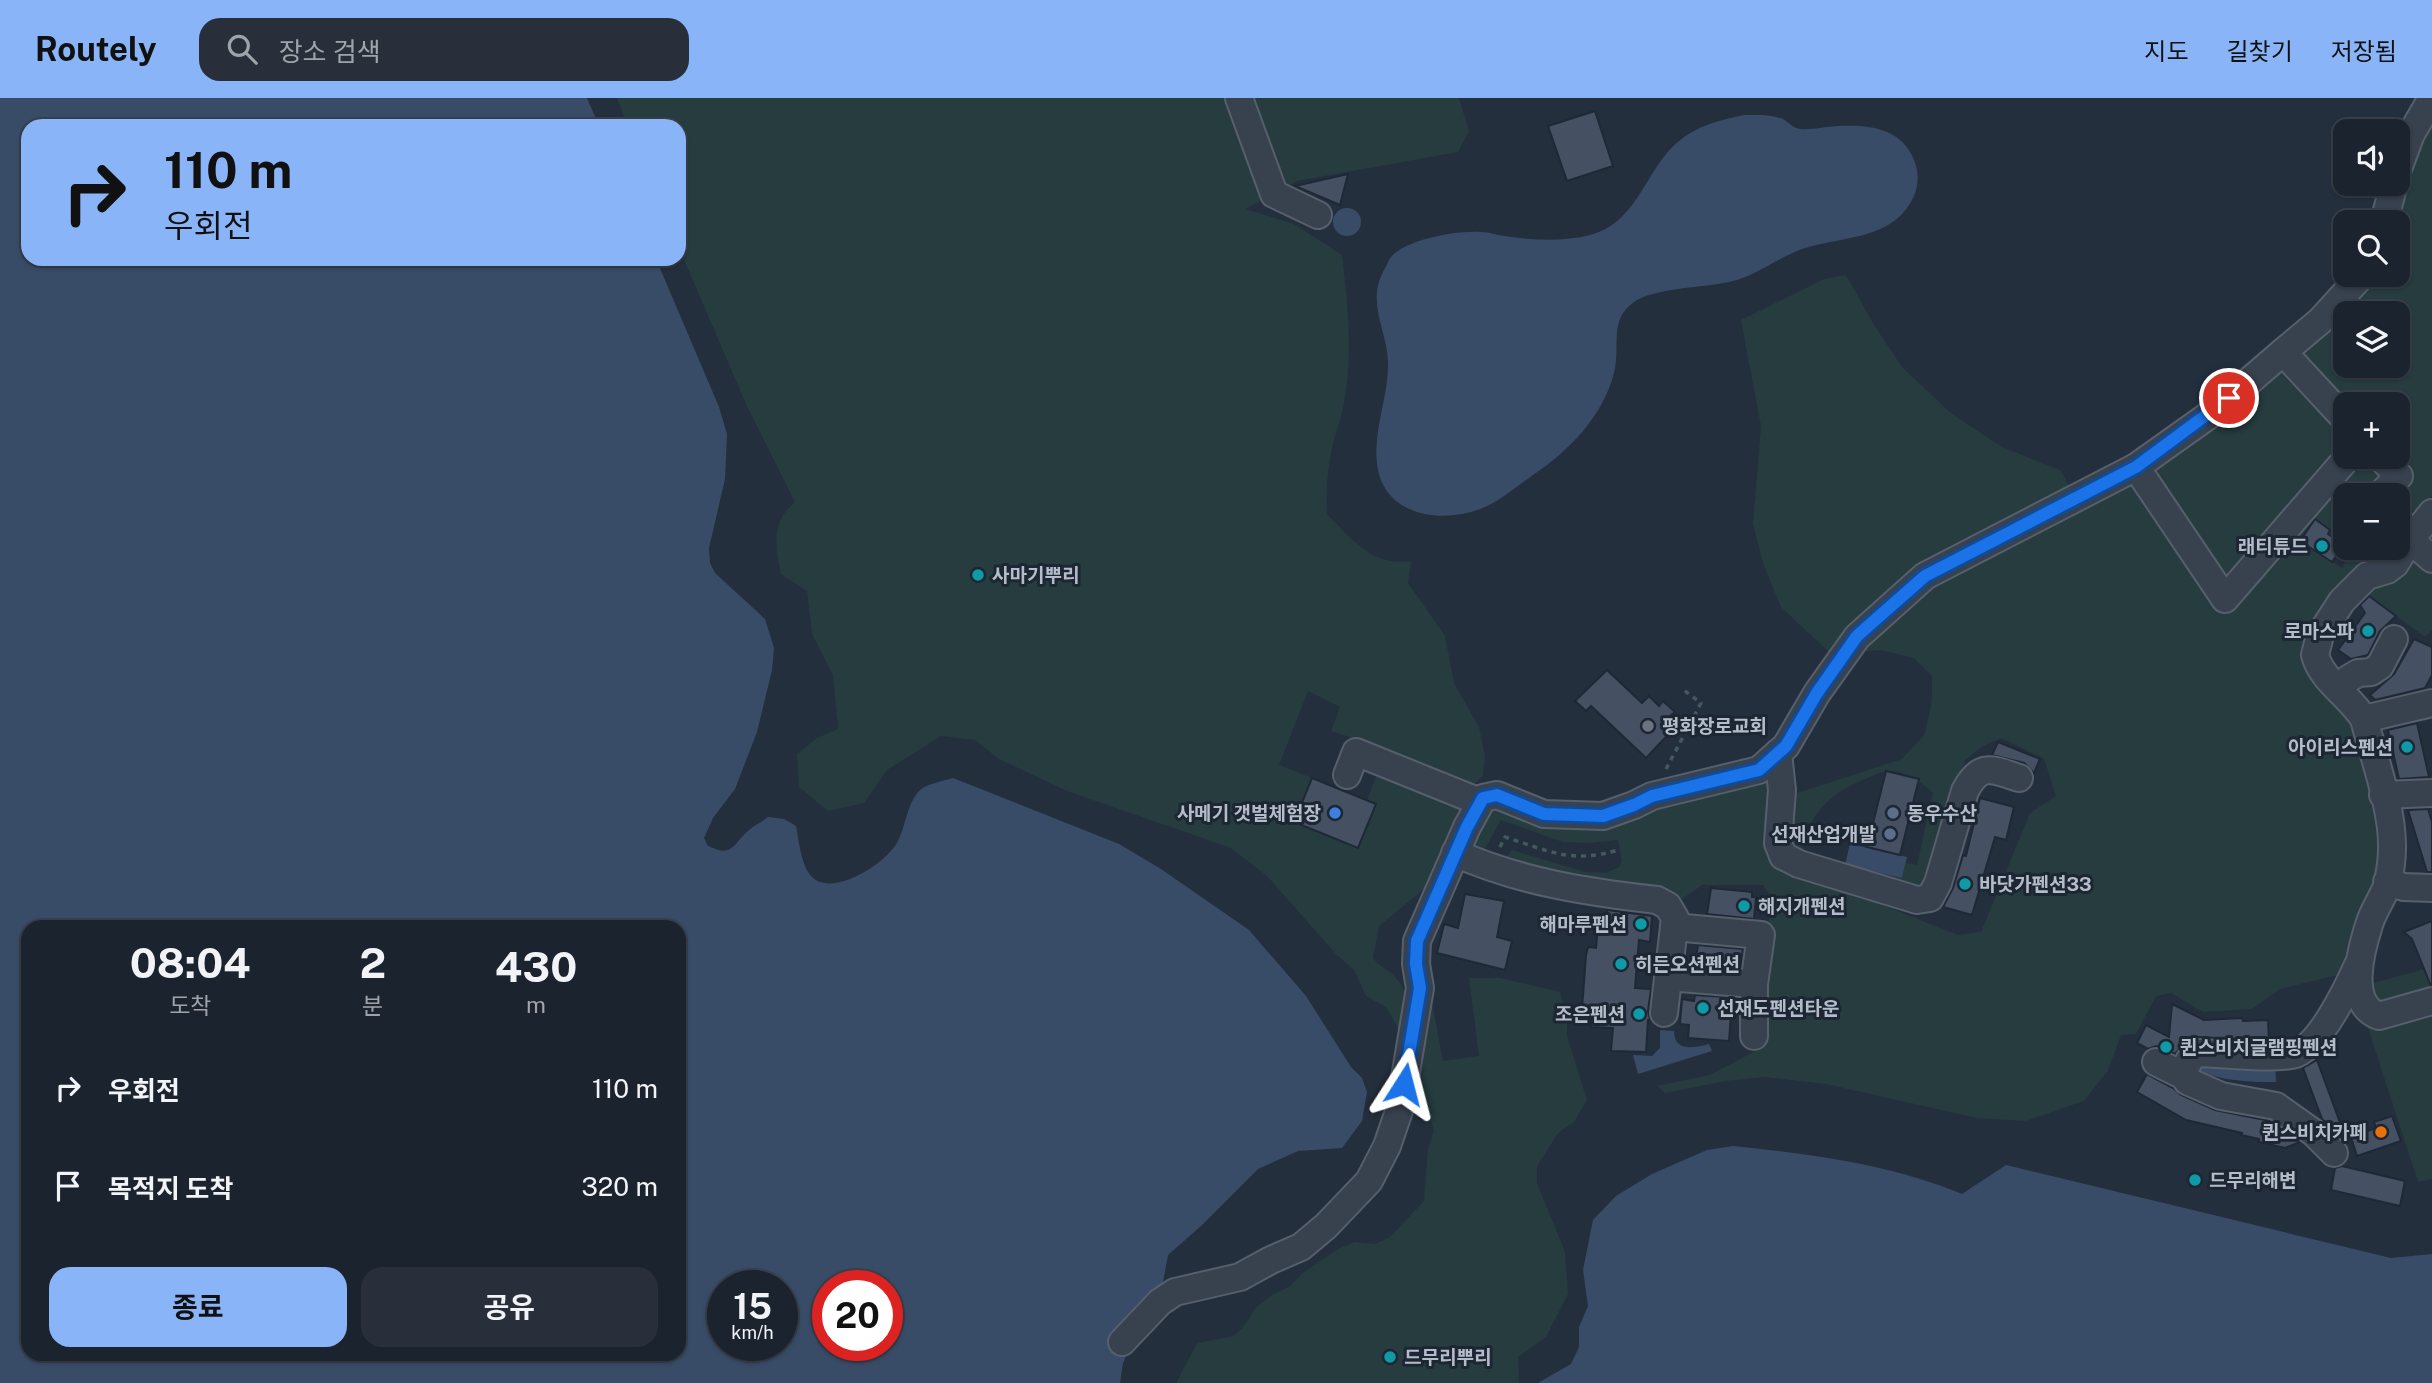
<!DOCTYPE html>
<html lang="ko">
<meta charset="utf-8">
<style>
:root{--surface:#1b232e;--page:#282f3a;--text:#f1f3f6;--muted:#a0a4aa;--line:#39404a;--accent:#8ab4f8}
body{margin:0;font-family:"Public Sans","Noto Sans KR",sans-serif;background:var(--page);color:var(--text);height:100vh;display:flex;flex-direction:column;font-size:26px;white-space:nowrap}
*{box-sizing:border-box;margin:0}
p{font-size:23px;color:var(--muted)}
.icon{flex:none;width:38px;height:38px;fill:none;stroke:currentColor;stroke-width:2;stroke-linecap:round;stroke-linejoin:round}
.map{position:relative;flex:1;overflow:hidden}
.details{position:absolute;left:21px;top:822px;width:665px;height:441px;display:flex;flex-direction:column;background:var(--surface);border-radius:21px;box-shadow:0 2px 5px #0004,0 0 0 2px var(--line)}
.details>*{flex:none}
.guide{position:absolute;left:21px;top:21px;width:665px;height:147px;border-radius:21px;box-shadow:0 2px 5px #0004,0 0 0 2px var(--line);background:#8ab4f8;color:#111;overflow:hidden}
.fabs{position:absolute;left:2333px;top:21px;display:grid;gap:14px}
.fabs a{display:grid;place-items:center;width:77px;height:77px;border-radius:14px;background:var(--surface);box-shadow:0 2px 5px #0004,0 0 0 2px var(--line);font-size:35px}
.speed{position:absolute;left:707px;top:1172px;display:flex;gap:14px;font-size:35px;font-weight:700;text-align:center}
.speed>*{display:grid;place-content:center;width:91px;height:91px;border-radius:50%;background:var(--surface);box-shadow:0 2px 5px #0004,0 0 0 2px var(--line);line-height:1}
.speed small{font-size:18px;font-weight:400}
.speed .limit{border:10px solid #d22;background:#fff;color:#111}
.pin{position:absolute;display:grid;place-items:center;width:60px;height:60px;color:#fff;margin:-30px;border:4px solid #fff;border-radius:50%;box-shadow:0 2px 7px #0007}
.me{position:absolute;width:77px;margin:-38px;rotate:9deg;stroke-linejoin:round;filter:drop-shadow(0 0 5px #0008)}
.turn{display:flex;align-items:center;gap:24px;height:147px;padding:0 28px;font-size:32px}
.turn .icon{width:91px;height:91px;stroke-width:2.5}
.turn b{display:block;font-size:49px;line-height:60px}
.eta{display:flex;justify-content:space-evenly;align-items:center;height:119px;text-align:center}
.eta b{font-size:42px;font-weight:700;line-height:49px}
.action{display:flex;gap:14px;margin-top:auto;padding:14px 28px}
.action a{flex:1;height:80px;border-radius:21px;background:var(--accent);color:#111;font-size:28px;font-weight:700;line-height:80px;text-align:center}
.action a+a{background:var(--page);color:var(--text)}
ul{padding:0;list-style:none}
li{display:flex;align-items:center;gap:21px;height:98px;padding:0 28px}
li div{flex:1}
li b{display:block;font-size:26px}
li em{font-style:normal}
header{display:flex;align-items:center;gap:42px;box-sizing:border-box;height:98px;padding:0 35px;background:var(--accent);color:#111}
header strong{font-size:33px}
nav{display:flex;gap:38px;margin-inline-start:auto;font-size:24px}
.search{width:490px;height:63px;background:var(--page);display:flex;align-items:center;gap:18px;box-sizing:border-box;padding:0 24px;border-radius:21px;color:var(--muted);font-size:26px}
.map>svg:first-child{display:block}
.green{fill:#263c3f;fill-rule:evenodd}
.water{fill:#394c67;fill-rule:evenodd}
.building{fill:#455162;stroke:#1f2835;stroke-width:2}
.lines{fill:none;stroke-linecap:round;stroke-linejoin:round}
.minor-casing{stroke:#565f6c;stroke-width:30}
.path{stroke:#44595c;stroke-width:3.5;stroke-dasharray:5 5;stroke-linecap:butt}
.minor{stroke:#38414e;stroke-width:26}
.route-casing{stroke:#114b97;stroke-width:18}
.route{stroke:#1a73e8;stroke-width:12}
.culture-dot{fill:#0f9aa8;stroke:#1d2633;stroke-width:2.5}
.worship-dot{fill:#6b7280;stroke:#1d2633;stroke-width:2.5}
.shop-dot{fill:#3f7fe0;stroke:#1d2633;stroke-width:2.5}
.service-dot{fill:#5c6f8a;stroke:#1d2633;stroke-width:2.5}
.food-dot{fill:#e8710a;stroke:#1d2633;stroke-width:2.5}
.labels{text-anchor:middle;stroke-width:6;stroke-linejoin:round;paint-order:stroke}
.poi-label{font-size:19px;font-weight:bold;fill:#b4bcc9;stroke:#1d2633;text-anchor:start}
</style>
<header>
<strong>Routely</strong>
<div class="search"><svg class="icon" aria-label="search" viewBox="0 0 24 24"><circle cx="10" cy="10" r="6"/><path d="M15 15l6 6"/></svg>장소 검색</div>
<nav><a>지도</a><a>길찾기</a><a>저장됨</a></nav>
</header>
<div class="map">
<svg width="2432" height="1285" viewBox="0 0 2432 1285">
<rect width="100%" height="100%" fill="#242f3e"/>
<g class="green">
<path d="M617 0H1459L1469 33 1458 54 1297 83 1246 111 1294 126 1342 157C1348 207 1353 254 1344 304 1342 320 1335 335 1332 351 1327 372 1326 394 1327 416 1352 441 1372 469 1411 463L1408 485 1445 538 1454 585 1479 629 1485 658 1483 678 1473 687 1377 648 1331 633 1340 609 1308 593 1279 667 1312 680 1295 724 1376 706 1367 702 1379 671 1471 708 1434 783 1379 828 1373 860C1379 868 1387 871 1394 878 1412 894 1406 919 1404 941L1386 909 1366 898 1354 872 1336 856 1267 778 1231 750 1067 693 999 661 975 642 941 638 887 672 864 705 828 713 799 689 797 656 817 640 838 631 833 577 812 536 807 493 781 476C775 449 771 423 795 404L746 306 679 150V28H628Z"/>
<path d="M2432 22V398L2420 419 2411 410 2402 418 2398 414V397H2345V450H2390L2308 549 2356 630 2380 722V787L2342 876 2280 891 2252 911 2203 914 2171 895 2156 898 2136 936 2121 937 2108 972 2084 1003 2025 1023 1977 1020 1826 986 1765 979 1725 983 1665 995 1657 988 1710 977 1759 951V918L1768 837 1770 797 1763 787H1702L1678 804 1614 783H1593L1502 765 1512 752 1585 774 1606 775 1619 769 1622 763 1618 742 1589 745 1563 744 1501 722 1483 754 1465 747 1491 706 1633 715 1770 683 1771 763 1958 837 1981 834 2030 715 2056 698 2044 661 2001 640 1983 648 1965 662 1924 797 1845 767 1902 780 1906 765 1917 767 1933 695C1921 683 1901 670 1884 674 1877 675 1870 679 1863 682 1830 695 1813 714 1801 747L1807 759 1786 751V708L1797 695 1902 661 1925 636 1932 602V578L1914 560 1882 552 1831 556 1781 509 1764 468 1753 426 1761 328 1741 222 1824 181 1846 177 1874 227 1902 269 1952 316 2002 349 2060 372 2081 407 2368 177H2398V124L2409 61ZM2345 215H2398V268H2345ZM2345 306H2398V359H2345ZM2315 422 2330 432 2328 436 2335 440 2333 445 2337 457 2346 463 2342 470 2300 443Z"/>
<path d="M2413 453 2432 469V532L2425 539 2366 496Z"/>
<path d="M2432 869V894L2376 908 2370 886Z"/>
<path d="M1469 880H1500L1560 894 1567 920V938L1587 1002 1574 1024 1558 1035 1537 1068V1085L1565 1154 1568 1196 1546 1239 1518 1259 1519 1285H1176L1197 1245 1234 1238 1245 1227 1255 1210 1272 1197 1289 1189 1303 1175 1336 1152 1355 1144 1375 1146 1390 1139 1424 1103 1428 1050 1434 1033 1415 969 1428 883 1443 963 1479 958Z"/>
<path d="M2432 911V1081L2418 1084 2368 930Z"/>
</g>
<g class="water">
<path d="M0 0H587L599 28H28V161H656L719 309 727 336 725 381 709 450 710 465 715 475 765 521 774 550 772 572 757 634 735 691 713 720 704 740 708 748C733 760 732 747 749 732 755 727 762 724 768 719L784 721 796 728C799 743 801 768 812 779 833 800 887 765 898 743 906 727 906 709 918 694 925 686 943 683 953 680L1119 746 1161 771 1249 832 1306 898 1351 969 1362 980 1367 994 1362 1023 1342 1050 1298 1053 1258 1071 1201 1128 1168 1157 1161 1195 1136 1236 1123 1265 1120 1285H0ZM28 830H679V1256H28ZM723 1188H782V1248H723ZM828 1188H887V1248H828Z"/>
<path d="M1744 17C1757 17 1770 16 1783 21 1787 23 1791 28 1796 30 1804 33 1818 30 1827 29 1860 26 1900 26 1914 62 1919 75 1919 87 1913 100 1891 145 1837 137 1797 153 1775 162 1756 177 1733 183 1707 190 1655 189 1634 204 1608 222 1621 249 1614 275 1603 318 1569 353 1533 377 1516 389 1499 404 1480 411 1438 427 1382 416 1377 365 1373 331 1389 298 1388 264 1387 231 1366 205 1384 172 1387 168 1388 162 1392 158 1398 151 1410 146 1419 143 1439 137 1460 133 1481 134 1489 134 1496 137 1504 138 1532 142 1563 144 1590 137 1638 125 1645 71 1679 43 1698 27 1721 22 1744 17Z"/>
<circle cx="1347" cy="124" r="14"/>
<path d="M1850 746 1907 759 1902 780 1845 767Z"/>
<path d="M1660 932 1674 933C1674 954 1694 950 1709 946L1712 953 1638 976 1633 957 1652 958 1660 950Z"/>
<path d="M2195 965 2275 966 2276 984C2247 984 2221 983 2194 971Z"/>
<path d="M1733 1048C1810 1056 1890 1066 1962 1096L2006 1067 2391 1160 2432 1156V1285H1538L1571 1266 1579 1249V1229L1588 1208 1583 1172 1593 1122 1616 1098 1652 1076 1707 1052Z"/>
</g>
<g class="building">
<path d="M1595 13 1613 68 1567 83 1548 28Z"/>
<path d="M1348 76 1340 107 1295 88Z"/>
<path d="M2315 421 2330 432 2328 436 2335 441 2333 445 2341 451 2332 464 2300 443Z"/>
<path d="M2369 498 2396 518 2380 533 2368 557 2351 561 2338 552 2365 515 2360 507Z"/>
<path d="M2414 541 2432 549V577L2425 590 2375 602 2370 597 2394 576Z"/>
<path d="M1607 572 1642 605 1649 598 1659 608 1663 603 1675 614 1671 617 1679 625 1646 660 1591 608 1586 613 1575 603Z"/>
<path d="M2417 625 2429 679 2399 681 2388 632Z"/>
<path d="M1998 644 2040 661 2034 675 2024 665 1992 657Z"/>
<path d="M1886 673 1919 681 1900 757 1867 749Z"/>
<path d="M1312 680 1376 706 1358 750 1294 724Z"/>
<path d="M1980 700 2014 709 2006 742 1995 739 1972 817 1943 809 1953 790 1963 757 1966 758Z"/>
<path d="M2428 711 2432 724V774H2427L2408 712Z"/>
<path d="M1711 790 1752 794V799H1756L1754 821 1707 816Z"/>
<path d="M1465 796 1504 803 1497 839 1512 843 1505 872 1437 855 1444 826 1458 830Z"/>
<path d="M1607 812 1652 818 1650 844 1639 842 1635 890 1651 891 1648 913 1650 922H1648L1646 954 1611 953 1613 930 1591 929 1592 912 1582 911 1586 857 1588 849 1596 850 1599 816H1607Z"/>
<path d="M2432 823V888H2431L2412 841 2404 834Z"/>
<path d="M1698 847 1743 851 1740 869 1695 865Z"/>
<path d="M1695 897 1725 899 1723 917H1731L1729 943 1688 940 1689 927 1680 926 1682 901 1694 903Z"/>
<path d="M2172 906 2204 922 2242 920 2243 923 2268 922 2269 943 2199 939 2184 945 2175 956 2162 950 2156 948 2148 951 2137 945 2146 927 2169 939Z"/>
<path d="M2317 962 2342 1030 2334 1032 2322 1021 2303 970Z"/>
<path d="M2147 976 2173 990 2181 997 2215 1012 2270 1023 2300 1044 2285 1050 2259 1044V1041L2241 1037 2242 1035 2186 1022 2137 994Z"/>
<path d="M2392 1018 2401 1043 2357 1058 2351 1039 2376 1030 2374 1024Z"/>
<path d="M2342 1068 2405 1083 2400 1108 2331 1092 2335 1070Z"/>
</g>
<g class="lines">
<defs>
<g id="minor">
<path d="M1239 0 1274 96 1318 117"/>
<path d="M2398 71 2411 36 2432 0"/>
<path d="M2384 124 2394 86"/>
<path d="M2283 254 2345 321"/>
<path d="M2380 359 2399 378 2380 397"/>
<path d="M2136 369 2225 501 2348 359"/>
<path d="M2432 415 2410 442 2395 466 2387 472 2367 478 2342 503 2320 537 2315 557C2322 583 2350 598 2364 621 2374 660 2393 711 2392 751 2392 764 2390 775 2387 788 2382 801 2373 813 2369 827 2361 852 2346 906 2379 918L2432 903"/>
<path d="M2410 442 2432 461"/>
<path d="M2340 591 2348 581 2358 575 2371 574 2380 568 2394 541"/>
<path d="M2364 621 2432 605"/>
<path d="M1778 655 1782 692 1778 745 1783 758 1799 766 1917 802 1930 800 1938 785 1965 693C1980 664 1992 671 2019 680"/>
<path d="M1347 677 1356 654 1480 704"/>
<path d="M2383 697 2432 695"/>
<path d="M1455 755C1521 784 1586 794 1657 802L1668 808 1675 820 1664 915"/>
<path d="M2387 784 2404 789 2432 790"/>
<path d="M1674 829 1761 837 1754 886V938"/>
<path d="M1668 879 1754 886"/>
<path d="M2156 964 2178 975H2183"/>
<path d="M2334 1055 2314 1035 2276 1008 2221 998 2187 983 2183 975 2191 959 2199 955C2227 956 2266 961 2292 957 2318 953 2348 889 2358 867"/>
<path d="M1122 1244 1160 1204 1175 1194 1240 1179 1271 1162 1301 1149 1326 1128 1369 1083 1387 1048 1400 1010 1420 890 1416 866 1417 843 1467 729 1483 700 1497 697 1544 716 1603 718 1634 707 1652 698 1759 672 1786 648 1817 595 1857 539 1925 478 2136 369 2212 315 2283 254 2320 223 2362 177"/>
</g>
</defs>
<use href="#minor" class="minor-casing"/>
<g class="path">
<path d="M1666 671 1701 605 1681 590"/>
<path d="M1500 749 1505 739C1549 753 1571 766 1618 752"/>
</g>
<use href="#minor" class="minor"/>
</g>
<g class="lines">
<defs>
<path id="route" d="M1404 986 1420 890 1416 866 1417 843 1467 729 1483 700 1497 697 1544 716 1603 718 1634 707 1652 698 1759 672 1786 648 1817 595 1857 538 1925 478 2136 369 2229 300"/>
</defs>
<use href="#route" class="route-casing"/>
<use href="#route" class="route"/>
</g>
<g class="culture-dot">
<circle cx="2322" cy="448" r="7"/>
<circle cx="978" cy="477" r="7"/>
<circle cx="2368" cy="533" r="7"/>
<circle cx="2407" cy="649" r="7"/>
<circle cx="1965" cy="786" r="7"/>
<circle cx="1744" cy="808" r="7"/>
<circle cx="1641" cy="826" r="7"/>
<circle cx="1621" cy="866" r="7"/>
<circle cx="1703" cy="910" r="7"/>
<circle cx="1639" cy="916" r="7"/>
<circle cx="2166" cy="949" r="7"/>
<circle cx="2195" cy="1082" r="7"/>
<circle cx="1390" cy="1259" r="7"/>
</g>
<circle class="worship-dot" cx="1648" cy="628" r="7"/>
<circle class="shop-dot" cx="1335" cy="715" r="7"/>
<g class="service-dot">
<circle cx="1893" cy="715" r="7"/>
<circle cx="1890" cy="736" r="7"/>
</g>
<circle class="food-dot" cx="2381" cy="1034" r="7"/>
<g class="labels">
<g class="poi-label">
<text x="2308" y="455" text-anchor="end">래티튜드</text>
<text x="992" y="484">사마기뿌리</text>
<text x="2354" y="540" text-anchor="end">로마스파</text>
<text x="1662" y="635">평화장로교회</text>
<text x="2393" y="656" text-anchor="end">아이리스펜션</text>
<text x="1321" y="722" text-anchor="end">사메기 갯벌체험장</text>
<text x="1907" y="722">동우수산</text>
<text x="1876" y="743" text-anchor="end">선재산업개발</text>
<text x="1979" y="793">바닷가펜션33</text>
<text x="1758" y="815">해지개펜션</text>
<text x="1627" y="833" text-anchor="end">해마루펜션</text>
<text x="1635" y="873">히든오션펜션</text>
<text x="1717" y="917">선재도펜션타운</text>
<text x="1625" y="923" text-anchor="end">조은펜션</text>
<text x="2180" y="956">퀸스비치글램핑펜션</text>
<text x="2367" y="1041" text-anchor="end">퀸스비치카페</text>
<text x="2209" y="1089">드무리해변</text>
<text x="1404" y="1266">드무리뿌리</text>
</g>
</g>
</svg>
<div class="fabs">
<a><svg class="icon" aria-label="sound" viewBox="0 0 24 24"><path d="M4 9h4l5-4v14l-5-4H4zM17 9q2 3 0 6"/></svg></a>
<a><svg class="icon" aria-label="search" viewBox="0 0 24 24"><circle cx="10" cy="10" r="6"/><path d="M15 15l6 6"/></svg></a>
<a><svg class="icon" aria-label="layers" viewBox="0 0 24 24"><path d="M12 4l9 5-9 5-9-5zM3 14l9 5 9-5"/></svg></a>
<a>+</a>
<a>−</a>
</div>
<div class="speed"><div>15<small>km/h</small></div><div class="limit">20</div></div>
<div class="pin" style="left:2229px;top:300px;background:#d93025"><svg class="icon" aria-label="arrive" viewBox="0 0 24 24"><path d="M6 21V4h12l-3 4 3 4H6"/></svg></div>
<svg class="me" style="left:1404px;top:986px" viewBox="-20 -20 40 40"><path d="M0-17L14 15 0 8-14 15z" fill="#1a73e8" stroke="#fff" stroke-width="4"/></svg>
<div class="guide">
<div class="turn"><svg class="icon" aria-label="right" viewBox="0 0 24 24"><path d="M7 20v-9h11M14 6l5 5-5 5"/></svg><div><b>110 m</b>우회전</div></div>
</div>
<section class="details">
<div class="eta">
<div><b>08:04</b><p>도착</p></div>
<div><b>2</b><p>분</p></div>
<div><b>430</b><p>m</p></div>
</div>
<ul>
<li><svg class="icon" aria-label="right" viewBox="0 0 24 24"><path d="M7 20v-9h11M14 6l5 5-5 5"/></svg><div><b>우회전</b></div><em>110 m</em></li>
<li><svg class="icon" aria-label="arrive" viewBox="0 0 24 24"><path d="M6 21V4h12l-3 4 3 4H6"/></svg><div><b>목적지 도착</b></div><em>320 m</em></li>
</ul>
<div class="action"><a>종료</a><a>공유</a></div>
</section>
</div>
